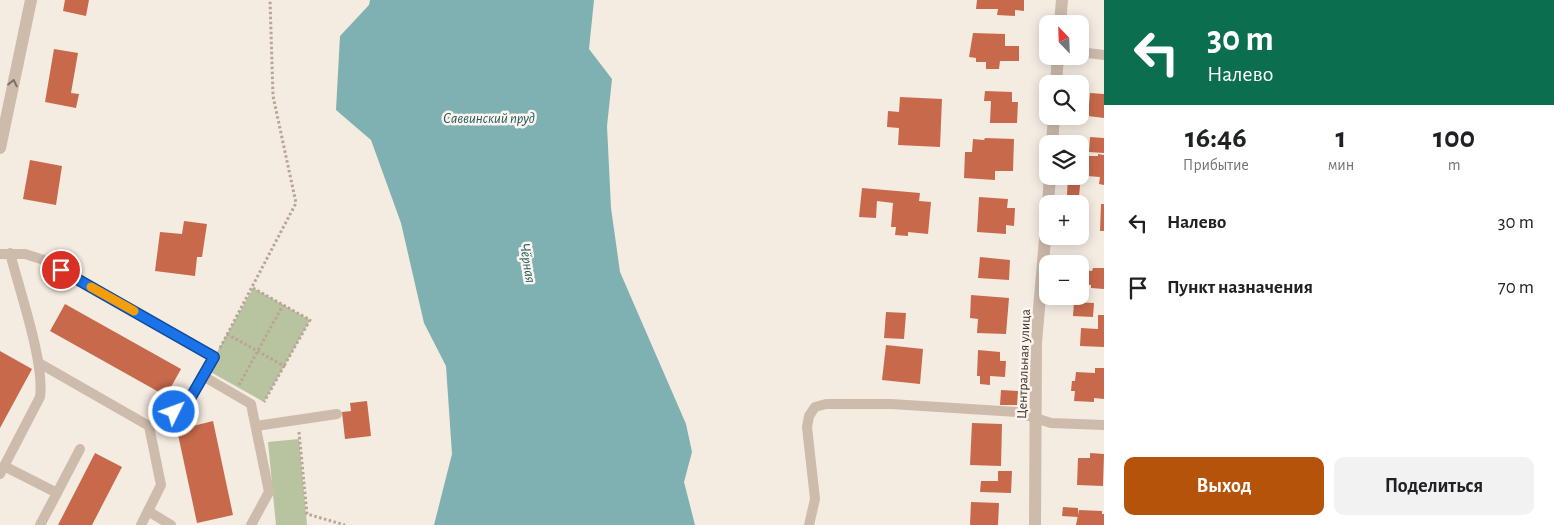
<!DOCTYPE html>
<html lang="ru">
<meta charset="utf-8">
<style>
:root{--surface:#fff;--page:#f2f2f2;--text:#202124;--muted:#757577;--accent:#b45309}
body{margin:0;font-family:"Alegreya Sans",sans-serif;background:var(--page);color:var(--text);height:100vh;display:flex;flex-direction:column;font-size:19px;white-space:nowrap}
*{box-sizing:border-box;margin:0}
p{font-size:16px;color:var(--muted)}
.icon{flex:none;width:28px;height:28px;fill:none;stroke:currentColor;stroke-width:2;stroke-linecap:round;stroke-linejoin:round}
.map{position:relative;flex:1;overflow:hidden}
.panel{display:flex;flex-direction:column;background:var(--surface);width:450px}
.panel>*{flex:none}
.hud{background:#0b6e4f;color:#fff;overflow:hidden}
.needle{width:32px;rotate:337deg}
.buttons{position:absolute;left:1039px;top:15px;display:grid;gap:10px}
.buttons a{display:grid;place-items:center;width:50px;height:50px;border-radius:10px;background:var(--surface);box-shadow:0 2px 12px #0003;font-size:25px}
.pin{position:absolute;display:grid;place-items:center;width:42px;height:42px;color:#fff;margin:-21px;border:2px solid #fff;border-radius:50%;box-shadow:0 1px 5px #0007}
.me{position:absolute;width:55px;margin:-28px;rotate:48deg;stroke-linejoin:round;filter:drop-shadow(0 0 4px #0008)}
.turn{display:flex;align-items:center;gap:18px;height:105px;padding:0 20px;font-size:22px}
.turn .icon{width:65px;height:65px;stroke-width:2.5}
.turn b{display:block;font-size:35px;line-height:42px}
.eta{display:flex;justify-content:space-evenly;align-items:center;height:85px;text-align:center}
.eta b{font-size:30px;font-weight:700;line-height:35px}
.button{display:flex;gap:10px;margin-top:auto;padding:10px 20px}
.button a{flex:1;height:58px;border-radius:10px;background:var(--accent);color:#fff;font-size:20px;font-weight:700;line-height:58px;text-align:center}
.button a+a{background:var(--page);color:var(--text)}
ul{padding:0;list-style:none}
li{display:flex;align-items:center;gap:15px;height:65px;padding:0 20px}
li div{flex:1}
li b{display:block;font-size:19px}
li em{font-style:normal}
main{display:flex;flex:1;min-height:0}
.map>svg:first-child{display:block}
.green{fill:#b8c4a0}
.water{fill:#7fb0b2}
.building{fill:#c8694b}
.lines{fill:none;stroke-linecap:round;stroke-linejoin:round}
.path{stroke:#b9a596;stroke-width:3;stroke-dasharray:2.5 2.5;stroke-linecap:butt}
.service{stroke:#cdbbac;stroke-width:10}
.minor{stroke:#cdbbac;stroke-width:12}
.oneway{stroke:#7d6f65}
.route-casing{stroke:#114b97;stroke-width:12}
.route{stroke:#1a73e8;stroke-width:9}
.slow{stroke:#f59e0b;stroke-width:9}
.labels{text-anchor:middle;stroke-width:5;stroke-linejoin:round;paint-order:stroke}
.street-label{font-size:14px;fill:#3b302b;stroke:#fbf5ee}
.water-label{font-size:15px;font-style:italic;fill:#1f5a5e;stroke:#fbf5ee}
</style>
<main>
<div class="map">
<svg width="1104" height="525" viewBox="0 0 1104 525">
<rect width="100%" height="100%" fill="#f4ebe1"/>
<g class="green">
<path d="M253 288 310 320 264 402 207 370Z"/>
<path d="M299 439 307 525H276L268 442Z"/>
</g>
<path class="water" d="M370 0H594L589 49 612 79 607 126 611 208 620 272 686 424 692 452 684 482 695 525H434L452 454 446 366 424 323 401 223 371 140 336 110 340 36 369 5Z"/>
<g class="building">
<path d="M65 0H89L86 16 63 11Z"/>
<path d="M977 0H1024V11L1015 10V16L997 15 998 9H976Z"/>
<path d="M973 33 1005 34V46H1019V61H1000L999 69H986V62H976V58L969 57Z"/>
<path d="M54 49 78 53 71 93 79 94 76 108 45 102Z"/>
<path d="M985 91 1012 92V102H1018L1017 123H990L991 101H984Z"/>
<path d="M1090 93 1104 94V118L1088 116Z"/>
<path d="M900 97 942 99 940 147 898 145 899 128 887 127 888 111 899 112Z"/>
<path d="M1090 137 1104 138V153L1089 152Z"/>
<path d="M985 138 1014 139 1013 171H995V180L964 178 965 152H972L973 139 984 140Z"/>
<path d="M1098 154 1104 155V185L1099 184 1100 177 1087 176 1089 156H1098Z"/>
<path d="M30 160 62 166 56 205 23 199Z"/>
<path d="M1068 176 1081 177 1079 196 1067 195Z"/>
<path d="M862 188 920 193 919 201 931 202 928 234 908 232V236L895 235 896 227H891L893 203 877 201 876 218 859 217Z"/>
<path d="M979 197 1008 199 1007 208H1015L1014 226 1006 225V234L977 232Z"/>
<path d="M1101 204H1104V231H1100Z"/>
<path d="M184 221 207 224 202 257H197L195 276 155 271 160 232 182 234Z"/>
<path d="M980 257 1010 260 1009 280 978 278Z"/>
<path d="M1093 268H1104V289L1091 288V285L1080 284 1081 270 1092 271Z"/>
<path d="M971 295 1009 298 1006 334 977 333 978 319 970 318Z"/>
<path d="M1074 302 1094 303 1093 317 1073 316Z"/>
<path d="M65 304 181 369 166 396 50 331Z"/>
<path d="M886 312 906 313 904 339 884 338Z"/>
<path d="M1098 315H1104V347L1080 346 1081 328 1098 329Z"/>
<path d="M886 345 923 349 920 384 882 380Z"/>
<path d="M978 350 1000 352V361H1006L1005 377 990 376V385L980 384V376H977Z"/>
<path d="M0 351 32 369 0 428Z"/>
<path d="M1095 368H1104V399L1094 398V402L1074 401 1075 391H1071L1072 381H1075L1076 372 1095 373Z"/>
<path d="M1001 390 1018 391 1017 405H1000Z"/>
<path d="M367 401 371 436 345 439 342 412 351 411 350 403Z"/>
<path d="M213 421 233 515 197 523 177 430Z"/>
<path d="M972 423 1002 424 1001 466 970 465Z"/>
<path d="M95 453 122 467 92 525H58Z"/>
<path d="M1090 453 1104 454 1103 486 1077 485 1078 458H1090Z"/>
<path d="M998 471H1012L1011 493 980 492 981 481H998Z"/>
<path d="M971 502 999 503 998 525H970Z"/>
<path d="M1063 507 1078 508V517L1062 516Z"/>
<path d="M1079 510 1102 511V514H1104V525H1076Z"/>
</g>
<g class="lines">
<g class="path">
<path d="M253 288 310 320 284 366"/>
<path d="M227 334 284 366 264 402"/>
<path d="M220 348 296 203 273 96 270 0"/>
<path d="M239 385 283 305"/>
<path d="M299 432 307 514 345 525"/>
</g>
<g class="service">
<path d="M1080 52 1104 55"/>
<path d="M0 254H25L44 260 214 357 187 404 149 426 39 363"/>
<path d="M203 376 251 404 269 492 251 525"/>
<path d="M256 426 337 414"/>
<path d="M4 466 57 493 80 449"/>
<path d="M0 474 40 397C45 363 19 289 10 253"/>
<path d="M148 511 171 525"/>
<path d="M40 525 57 493"/>
<path d="M141 525 161 485 149 426"/>
<path d="M809 525 815 499 807 427 809 416 815 407 826 404H891L1017 412 1051 423 1104 425"/>
</g>
<g class="minor">
<path d="M1060 24 1062 0"/>
<path d="M1056 84 1058 56"/>
<path d="M1052 144 1054 116"/>
<path d="M0 148 31 0"/>
<path d="M1048 204 1050 176"/>
<path d="M1035 525 1036 343 1048 205"/>
</g>
</g>
<defs><path id="oneway-chevron" d="M-2-3.5L2.5 0L-2 3.5" fill="none" stroke-width="1.6" stroke-linecap="round" stroke-linejoin="round" transform="scale(1.25)"/></defs>
<use class="oneway" href="#oneway-chevron" transform="translate(13 83) rotate(-78)"/>
<g class="lines">
<defs>
<path id="route" d="M61 270 214 357 187 404 174 412"/>
</defs>
<use href="#route" class="route-casing"/>
<use href="#route" class="route"/>
<path class="slow" d="M91 287 134 311"/>
</g>
<g class="labels">
<g class="street-label">
<text transform="translate(1023 364) rotate(-88)" y="5">Центральная улица</text>
</g>
<g class="water-label">
<text x="489" y="123">Саввинский пруд</text>
<text transform="translate(528 263) rotate(81)" y="5">Чёрная</text>
</g>
</g>
</svg>
<div class="buttons">
<a><svg class="needle" viewBox="-14 -14 28 28"><path d="M0-13l5 13h-10z" fill="#e53935"/><path d="M0 13l5-13h-10z" fill="#757577"/></svg></a>
<a><svg class="icon" aria-label="search" viewBox="0 0 24 24"><circle cx="10" cy="10" r="6"/><path d="M15 15l6 6"/></svg></a>
<a><svg class="icon" aria-label="layers" viewBox="0 0 24 24"><path d="M12 4l9 5-9 5-9-5zM3 14l9 5 9-5"/></svg></a>
<a>+</a>
<a>−</a>
</div>
<div class="pin" style="left:61px;top:270px;background:#d93025"><svg class="icon" aria-label="arrive" viewBox="0 0 24 24"><path d="M6 21V4h12l-3 4 3 4H6"/></svg></div>
<svg class="me" style="left:174px;top:412px" viewBox="-20 -20 40 40"><circle r="17" fill="#1a73e8" stroke="#fff" stroke-width="3"/><path d="M0-11L8 9 0 5-8 9z" fill="#fff"/></svg>
</div>
<section class="panel">
<div class="hud">
<div class="turn"><svg class="icon" aria-label="left" viewBox="0 0 24 24"><path d="M17 20v-9H6M10 6l-5 5 5 5"/></svg><div><b>30 m</b>Налево</div></div>
</div>
<div class="eta">
<div><b>16:46</b><p>Прибытие</p></div>
<div><b>1</b><p>мин</p></div>
<div><b>100</b><p>m</p></div>
</div>
<ul>
<li><svg class="icon" aria-label="left" viewBox="0 0 24 24"><path d="M17 20v-9H6M10 6l-5 5 5 5"/></svg><div><b>Налево</b></div><em>30 m</em></li>
<li><svg class="icon" aria-label="arrive" viewBox="0 0 24 24"><path d="M6 21V4h12l-3 4 3 4H6"/></svg><div><b>Пункт назначения</b></div><em>70 m</em></li>
</ul>
<div class="button"><a>Выход</a><a>Поделиться</a></div>
</section>
</main>
